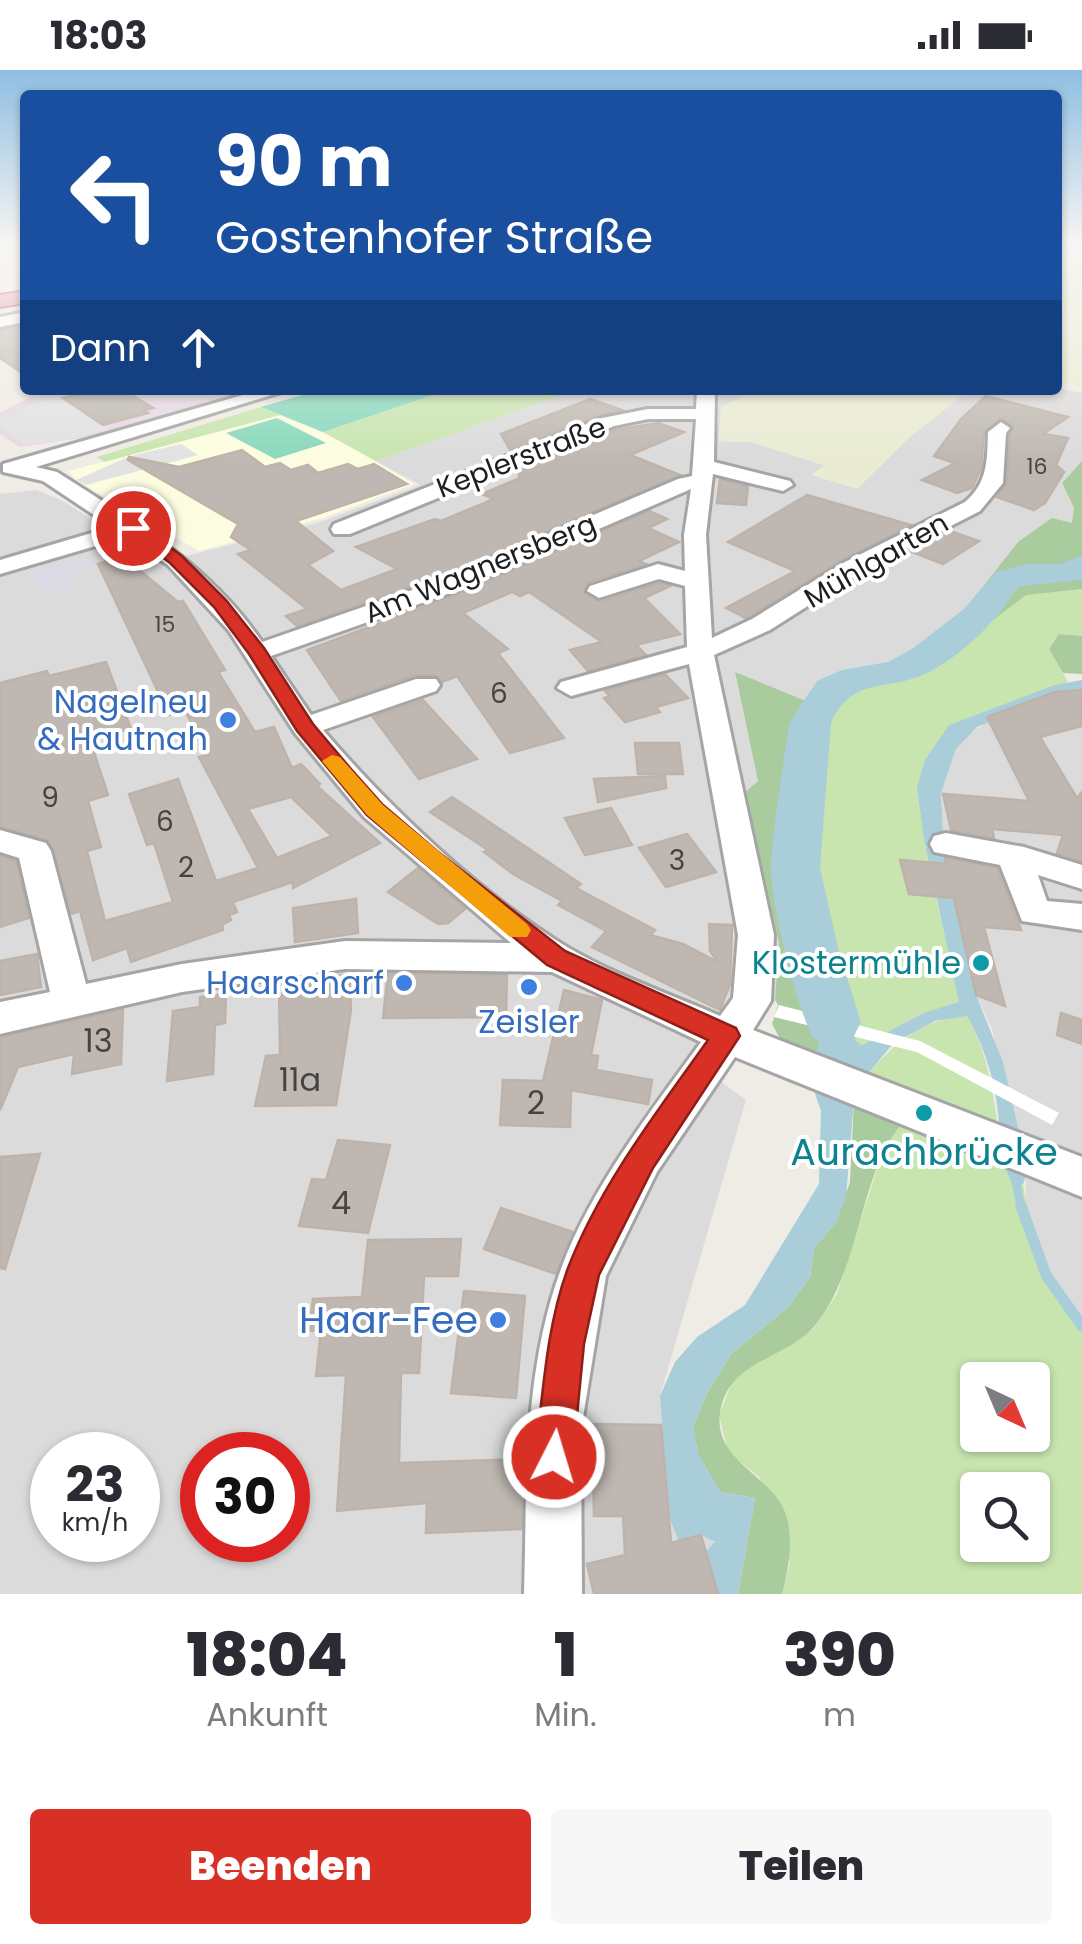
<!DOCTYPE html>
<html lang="de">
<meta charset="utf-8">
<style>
:root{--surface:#fff;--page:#f7f7f7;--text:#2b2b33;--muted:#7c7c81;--accent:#d93025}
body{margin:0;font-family:Poppins,sans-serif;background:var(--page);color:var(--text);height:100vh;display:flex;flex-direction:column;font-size:38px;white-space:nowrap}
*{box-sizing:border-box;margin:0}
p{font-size:32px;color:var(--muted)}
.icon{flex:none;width:55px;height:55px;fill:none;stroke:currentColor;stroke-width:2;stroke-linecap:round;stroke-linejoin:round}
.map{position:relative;height:1524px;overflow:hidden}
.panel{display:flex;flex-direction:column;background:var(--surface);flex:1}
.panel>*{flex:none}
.top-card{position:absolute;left:20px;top:20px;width:1042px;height:305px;border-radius:10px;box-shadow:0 2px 8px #0004;background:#1a4fa0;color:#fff;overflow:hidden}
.needle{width:65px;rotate:136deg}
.fabs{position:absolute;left:960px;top:1292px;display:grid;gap:20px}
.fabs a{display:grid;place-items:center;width:90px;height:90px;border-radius:10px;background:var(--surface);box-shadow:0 2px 8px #0004;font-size:50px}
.speed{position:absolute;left:30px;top:1362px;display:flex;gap:20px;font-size:50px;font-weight:700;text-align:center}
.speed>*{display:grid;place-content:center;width:130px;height:130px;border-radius:50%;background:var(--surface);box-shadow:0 2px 8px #0004;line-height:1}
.speed small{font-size:25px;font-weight:400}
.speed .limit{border:15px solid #d22;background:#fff;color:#111}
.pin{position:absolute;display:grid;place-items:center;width:85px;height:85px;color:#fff;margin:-42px;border:5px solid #fff;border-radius:50%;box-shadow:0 2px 10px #0007}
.me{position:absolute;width:110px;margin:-55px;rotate:5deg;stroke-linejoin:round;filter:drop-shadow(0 0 8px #0008)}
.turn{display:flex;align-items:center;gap:35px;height:210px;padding:0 30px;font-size:45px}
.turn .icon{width:130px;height:130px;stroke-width:2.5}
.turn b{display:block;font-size:70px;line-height:85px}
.then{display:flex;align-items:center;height:95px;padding:0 30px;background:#0003;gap:20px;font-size:38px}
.eta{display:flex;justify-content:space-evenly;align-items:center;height:170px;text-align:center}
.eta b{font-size:60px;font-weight:800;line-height:70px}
.action{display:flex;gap:20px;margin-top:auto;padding:20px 30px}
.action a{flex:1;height:115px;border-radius:10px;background:var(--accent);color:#fff;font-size:40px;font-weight:800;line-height:115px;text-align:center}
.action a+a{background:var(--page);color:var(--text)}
.status{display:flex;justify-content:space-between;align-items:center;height:70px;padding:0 50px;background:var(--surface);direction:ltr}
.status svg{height:28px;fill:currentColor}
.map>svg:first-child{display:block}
.residential{fill:#dcdbdb;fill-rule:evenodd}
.industrial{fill:#e7d8e4}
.education{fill:#fcfde0}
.farmland{fill:#e9ecd2}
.grass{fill:#c8e5af;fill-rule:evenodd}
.forest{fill:#a9cb9d}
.pitch{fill:#89d8bc}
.parking{fill:#e2e2e2}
.plaza{fill:#dadae4}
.water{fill:#a9cdd9}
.pier{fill:#fff}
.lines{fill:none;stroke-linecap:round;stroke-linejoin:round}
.stream-far1{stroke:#a9cdd9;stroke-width:9}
.stream{stroke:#a9cdd9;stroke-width:11}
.river{fill:#a9cdd9;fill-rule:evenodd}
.building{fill:#bfb8b2;stroke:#bfb3a9;stroke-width:2.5;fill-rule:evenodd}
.minor-casing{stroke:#a5a5a5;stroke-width:6}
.highway-casing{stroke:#ce3061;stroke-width:4}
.minor{fill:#fff;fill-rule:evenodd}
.highway{fill:#e1929e;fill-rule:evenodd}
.route{fill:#d93025;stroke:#8d1f18;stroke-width:2.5}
.slow{fill:#f59e0b}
.shop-dot{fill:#3f7fe0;stroke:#fff;stroke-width:4}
.culture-dot{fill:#0f9aa8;stroke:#fff;stroke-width:4}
.labels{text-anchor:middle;stroke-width:8;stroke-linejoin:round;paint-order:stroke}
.far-number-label{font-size:22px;fill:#464443}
.far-street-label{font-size:28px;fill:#1e1e1e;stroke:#fff}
.number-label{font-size:28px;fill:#464443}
.shop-label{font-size:32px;fill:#366cbe;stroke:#fff;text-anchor:end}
.culture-label{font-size:32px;fill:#0d838f;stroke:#fff;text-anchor:end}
.near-number-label{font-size:32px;fill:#464443}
.near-culture-label{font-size:38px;fill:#0d838f;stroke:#fff}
.near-shop-label{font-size:38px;fill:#366cbe;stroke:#fff;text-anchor:end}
</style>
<div class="status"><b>18:03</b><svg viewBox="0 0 49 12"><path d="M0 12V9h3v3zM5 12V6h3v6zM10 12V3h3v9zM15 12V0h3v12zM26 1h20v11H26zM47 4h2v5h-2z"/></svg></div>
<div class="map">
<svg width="1082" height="1524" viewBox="0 0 1082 1524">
<rect width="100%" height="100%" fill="#efece5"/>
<g class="residential">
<path d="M1058 318 1082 323V391L1062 413 1074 438 1072 454 1018 472 962 543 907 590 844 602 830 608 806 631 735 603 758 711 744 723 779 873 775 930 721 1012 746 1030 660 1326 668 1444 716 1473 706 1481 718 1524H0V424L36 420 61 430 162 492 317 453 420 415 376 391 576 320H756L721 337 719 371 752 372 826 396 813 405 911 366 969 320ZM52 1385H138V1470H52ZM202 1385H288V1470H202Z"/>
<path d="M1082 620V1248L1064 1227 1045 1189 1026 1136 1025 1074 1015 1054 992 959 976 925 954 829 909 824 900 790 943 770 941 723 956 679 967 665 989 651 987 647Z"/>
</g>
<path class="industrial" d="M44 320H263L95 366 19 377 0 364V343Z"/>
<path class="education" d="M280 345 331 366 414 414 323 448 199 481 76 410 69 401Z"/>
<g class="farmland">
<path d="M1058 177H1082V318L1058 312Z"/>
<path d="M756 320H969L911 366 857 419 811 405 825 395 752 372 719 371 721 337Z"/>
</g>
<g class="grass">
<path d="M448 320H576L376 391 323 362Z"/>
<path d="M261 337 280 345 104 392 97 387Z"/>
<path d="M1082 519V566L1059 564 1049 579 1068 612 949 655 925 776 929 792 901 791 909 824 936 827 960 932 926 942 862 975 856 971C849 942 835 919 825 891 797 806 805 723 828 639L859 619 923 603 1026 524Z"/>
<path d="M967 946C988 982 992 1021 999 1061 1003 1079 1011 1097 1016 1114H1023C1031 1163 1050 1210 1082 1248V1524H782L790 1493 760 1408 728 1382 719 1345 734 1307 814 1258 837 1224 886 1071 863 1010C892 975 920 949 967 946ZM978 1310H1032V1365H978ZM978 1420H1032V1475H978Z"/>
</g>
<g class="forest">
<path d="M1082 391V519L1026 525 923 603 859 619 828 639 807 729 805 799 826 892 803 891 820 968 816 990 783 974 772 954 778 935 775 930 779 873 744 723 758 711 735 602 806 631 830 608 844 602 907 590 962 543 1018 472 1052 448 1072 453 1074 438 1062 413Z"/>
<path d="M1059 564 1082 566V604L1063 603 1049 579Z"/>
<path d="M854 1030 904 1051C859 1101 863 1193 817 1253 789 1290 728 1288 720 1343 714 1387 762 1402 781 1434 796 1458 789 1499 782 1524H738L755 1428 720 1422 698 1384 693 1357 707 1323 732 1283 787 1238 810 1207 814 1178 836 1152 850 1112Z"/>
</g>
<g class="pitch">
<path d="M319 320H448L323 362 261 337Z"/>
<path d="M277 348 326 373 275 389 226 363Z"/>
</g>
<g class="parking">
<path d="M67 330 108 359 65 370 23 374 0 356V350L37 331Z"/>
<path d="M181 374 198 385 86 415 76 410 130 386Z"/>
</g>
<path class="plaza" d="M83 486 94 495 66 505 77 516 58 523 47 524 27 504Z"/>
<path class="water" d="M1082 610V620L1058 624 977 657 956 679 941 723 944 784 976 925 1003 992 1028 1101 1023 1114H1012C999 1085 1001 1059 996 1028 992 1001 981 970 967 946L935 951 905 967 891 976 863 1010 854 1030 846 1128 836 1152 814 1178 810 1207 787 1238 732 1283 707 1323 693 1357 698 1384 720 1422 755 1428 738 1524H718L706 1481 715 1472 701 1465 679 1471 668 1444 660 1326 675 1292 697 1267 745 1235 819 1114 821 1041 811 1012 820 968 802 891 826 892 849 940 856 971 862 975 926 942 959 932 924 769 917 717 925 690 949 655 1055 615Z"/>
<path class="pier" d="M779 935 920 971 1059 1043 1052 1055 917 982 774 947Z"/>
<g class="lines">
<path class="stream-far1" d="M1015 1106 1021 1138"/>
<path class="stream" d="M1021 1136 1046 1205 1082 1256"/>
<path class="river" d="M1082 485V510L1020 516C1010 525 1005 537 996 547 978 568 954 589 929 602 889 623 853 604 831 653L820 798 839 882 861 952 853 968 833 975 813 968C796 935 769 829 771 793 774 747 783 699 789 653L817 611 842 600 888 592 912 579 964 539 996 502 1026 494H1060Z"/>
</g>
<g class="building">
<path d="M18 257 25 262V305L0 288V260Z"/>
<path d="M95 320H123L153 338 144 340 148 343 103 355 63 328Z"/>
<path d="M986 326 1068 347 1043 364 1068 368 1056 395 1064 402 1045 433 1034 440 997 427 1007 413 1010 364 1014 357 1001 348 984 362 981 399 972 418 957 423 922 410 955 393 934 386 961 349Z"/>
<path d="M590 329 622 340 601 345 510 380 501 364Z"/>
<path d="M658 353 684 362 630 385 680 405 437 508 297 556 286 546 307 539 238 484 251 480 231 467 238 454 128 390 129 387 179 397 242 380 265 397 280 393 291 400 308 395 318 403 348 394 358 399 374 394 407 414 296 451 333 481 308 495 341 520 397 499 356 477 435 449 441 451 494 429 482 424 520 408 517 400 615 360Z"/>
<path d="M720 409 748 416 746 435 717 433Z"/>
<path d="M807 425 911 455 843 489 746 548 726 538 795 501 728 472Z"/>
<path d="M649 441 667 449 648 458 679 472 639 491 646 494 589 512 583 522 600 532 659 513 670 516 644 528 680 564 636 575 646 585 588 601 570 580 602 572 529 522 520 526 512 522 463 543 508 579 498 583 564 668 510 683 457 606 442 612 436 605H415L341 631 307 580 458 524Z"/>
<path d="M950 461 979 471 943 494 910 481Z"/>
<path d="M122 486 178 532 183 531 225 600 218 602 255 662 274 657 292 698 301 694 320 714 317 716 380 773 293 818V812L233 832 237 842 229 845 231 850 222 855 223 860 131 892 127 878 93 890 80 841 71 844 49 771 0 757V613L47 601 49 606 106 592 131 659 90 670 108 725 88 731 101 777 87 781 105 851 173 832 154 773 147 775 129 724 178 709 216 811 258 798 199 687 209 685 185 641 169 645 98 494ZM291 727 332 766 277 788 248 739Z"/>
<path d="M665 604 688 628 656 637 660 642 625 652 604 628 610 626 605 621Z"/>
<path d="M1082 620V656L1040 667 1077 728 1082 722V791L1057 783 1063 765 992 759 994 768 951 760 943 724 1029 731 987 647 1055 622Z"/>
<path d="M423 630 477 689 419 709 373 647Z"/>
<path d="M635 673H679L683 704H638Z"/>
<path d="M665 706 666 718 598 732 594 709Z"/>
<path d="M452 727 581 814 576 818 655 860 650 865 683 874 718 892 710 881 709 854 732 855 730 914 720 940 592 877 606 861 558 835 562 831 513 804 484 782 488 780 430 742Z"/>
<path d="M611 738 632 775 585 785 565 748Z"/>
<path d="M687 764 716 802 666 817 639 778Z"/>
<path d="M0 786 16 791 29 848 0 857Z"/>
<path d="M945 788 997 798 1021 860 984 857 1005 936 976 925 954 828 909 824 900 790 946 794Z"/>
<path d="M418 798 465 839 448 853 438 854 388 822Z"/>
<path d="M356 829 358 863 295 872 293 838Z"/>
<path d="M37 884 41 917 0 925V891Z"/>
<path d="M388 903 507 905 506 947 383 948Z"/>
<path d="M349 904 351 940 336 1035 255 1036 266 986 280 985 279 914Z"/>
<path d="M564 920 602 930 591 985 598 986 596 1000 652 1010 648 1034 571 1020 570 1057 500 1055 503 1010 543 1011Z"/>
<path d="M226 924 225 953 215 955 213 1004 167 1011 173 941 200 937V927Z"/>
<path d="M123 939 121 994 72 1004 74 984 18 997 0 1040V967Z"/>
<path d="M1061 943 1082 950V974L1057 965Z"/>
<path d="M338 1070 390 1075 368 1163 299 1156 312 1109 326 1110Z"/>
<path d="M40 1084 5 1199 0 1198V1087Z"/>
<path d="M501 1138 573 1162 556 1204 484 1179Z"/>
<path d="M461 1169 458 1206H424L419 1303H401L399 1393 524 1389 522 1459 426 1463 427 1433 337 1441 346 1305 316 1306 321 1260 309 1261 313 1229 362 1227 368 1170Z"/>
<path d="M464 1221 525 1226 516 1328 451 1323Z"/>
<path d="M592 1354 661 1355 671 1473 701 1465 718 1524H594L587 1494 625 1485 623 1446H594Z"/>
</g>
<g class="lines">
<defs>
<g id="minor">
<path d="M25 242V252L0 257V247Z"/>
<path d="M260 320H288L36 397 57 402C133 451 209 494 262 572L438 511 678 409 692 406 696 349H648L614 356 350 464H334L331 459 334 454 602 348 648 339H696L697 320H715L714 392 790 411 793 415 783 421 713 404 706 465 712 568 752 549 845 492 965 432C988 412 987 391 988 362L1001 352 1010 358 1006 363 1003 413 980 441 861 502 770 560 714 585 774 865 771 931 753 960 1082 1087V1127L735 987 657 1102 606 1206 581 1360 582 1524H524C527 1417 523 1301 561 1199 590 1119 651 1041 701 972L552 902 345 899 182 922 0 964V932L50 922 19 788 0 782V760L46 773 51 781 86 914 182 894 345 871 511 873 364 747 295 663 229 561 168 495 126 467 0 504V490L112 457 43 411 3 402V394ZM691 419 684 465 685 501 658 494 590 516 587 521 599 528 659 509 685 516 687 577 561 612 557 618 571 626 689 594 738 865 733 928 720 946C670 924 614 905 567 877 479 823 390 738 323 660L436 621 440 615 436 609H416L311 645 271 586 456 521Z"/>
<path d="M946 763 1024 777 1082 795V819L1038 805 1047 831 1082 834V860L1022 851 1000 795 934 782 930 774 934 766Z"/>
</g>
<path id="highway" d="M25 221V233L0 237V225Z"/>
</defs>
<use href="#minor" class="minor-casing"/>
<use href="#highway" class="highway-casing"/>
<use href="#minor" class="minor"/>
<use href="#highway" class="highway"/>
</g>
<linearGradient id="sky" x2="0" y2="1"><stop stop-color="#8fbee2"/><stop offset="0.45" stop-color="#f8f6f3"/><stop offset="1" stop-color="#f8f6f3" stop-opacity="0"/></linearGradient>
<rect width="1082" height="390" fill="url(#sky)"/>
<path class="route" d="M128 454H139L182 486 226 530 264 578 313 654 351 699 383 735 437 781 565 881 736 958 740 966 653 1098 599 1205 584 1274 573 1387 567 1401 554 1406 541 1401 535 1387C543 1325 546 1257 568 1198 600 1115 657 1042 708 970L547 895 367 745 297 661 249 584 214 537 170 493 128 461Z"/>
<path class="slow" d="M332 685 340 687 383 735 527 854 531 860 527 867H510L367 745 322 691Z"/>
<g class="shop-dot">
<circle cx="228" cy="650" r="10"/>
<circle cx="404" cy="913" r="10"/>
<circle cx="529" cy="917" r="10"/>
<circle cx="498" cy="1250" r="10"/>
</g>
<g class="culture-dot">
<circle cx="981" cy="893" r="10"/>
<circle cx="924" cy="1043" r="10"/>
</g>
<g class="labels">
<g class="far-number-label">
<text x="1037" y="404">16</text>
<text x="165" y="562">15</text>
</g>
<g class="far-street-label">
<text transform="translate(521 387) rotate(-21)" y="10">Keplerstraße</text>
<text transform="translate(876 490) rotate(-30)" y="10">Mühlgarten</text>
<text transform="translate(480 498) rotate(-22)" y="10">Am Wagnersberg</text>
</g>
<g class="number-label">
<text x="499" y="633">6</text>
<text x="50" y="737">9</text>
<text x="165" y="761">6</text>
<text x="677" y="800">3</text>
<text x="186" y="807">2</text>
</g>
<g class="shop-label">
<text x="208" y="643">Nagelneu<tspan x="208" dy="37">&amp; Hautnah</tspan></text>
<text x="384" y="924">Haarscharf</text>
<text x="529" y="963" text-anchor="middle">Zeisler</text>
</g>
<g class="culture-label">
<text x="961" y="904">Klostermühle</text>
</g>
<g class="near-number-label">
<text x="98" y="982">13</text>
<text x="300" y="1021">11a</text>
<text x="536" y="1044">2</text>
<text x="341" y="1144">4</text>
</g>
<g class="near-culture-label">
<text x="924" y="1095">Aurachbrücke</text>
</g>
<g class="near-shop-label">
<text x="478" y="1263">Haar-Fee</text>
</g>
</g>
</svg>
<div class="fabs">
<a><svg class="needle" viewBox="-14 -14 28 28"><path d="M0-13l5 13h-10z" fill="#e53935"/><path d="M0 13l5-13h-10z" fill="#7c7c81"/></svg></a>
<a><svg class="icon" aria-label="search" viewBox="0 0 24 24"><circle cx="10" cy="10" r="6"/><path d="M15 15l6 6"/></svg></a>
</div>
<div class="speed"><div>23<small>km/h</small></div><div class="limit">30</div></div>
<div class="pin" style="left:133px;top:458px;background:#d93025"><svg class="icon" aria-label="arrive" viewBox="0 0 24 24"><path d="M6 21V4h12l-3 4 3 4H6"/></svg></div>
<svg class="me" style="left:554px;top:1387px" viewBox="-20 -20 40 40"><circle r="17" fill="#d93025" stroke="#fff" stroke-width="3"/><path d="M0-11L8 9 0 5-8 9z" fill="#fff"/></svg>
<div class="top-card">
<div class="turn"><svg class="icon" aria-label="left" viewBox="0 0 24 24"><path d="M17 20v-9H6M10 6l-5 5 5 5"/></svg><div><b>90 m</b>Gostenhofer Straße</div></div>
<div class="then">Dann<svg class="icon" aria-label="ahead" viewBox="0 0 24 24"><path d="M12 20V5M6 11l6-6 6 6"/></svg></div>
</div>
</div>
<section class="panel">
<div class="eta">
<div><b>18:04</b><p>Ankunft</p></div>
<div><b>1</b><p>Min.</p></div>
<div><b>390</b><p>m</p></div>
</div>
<div class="action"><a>Beenden</a><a>Teilen</a></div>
</section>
